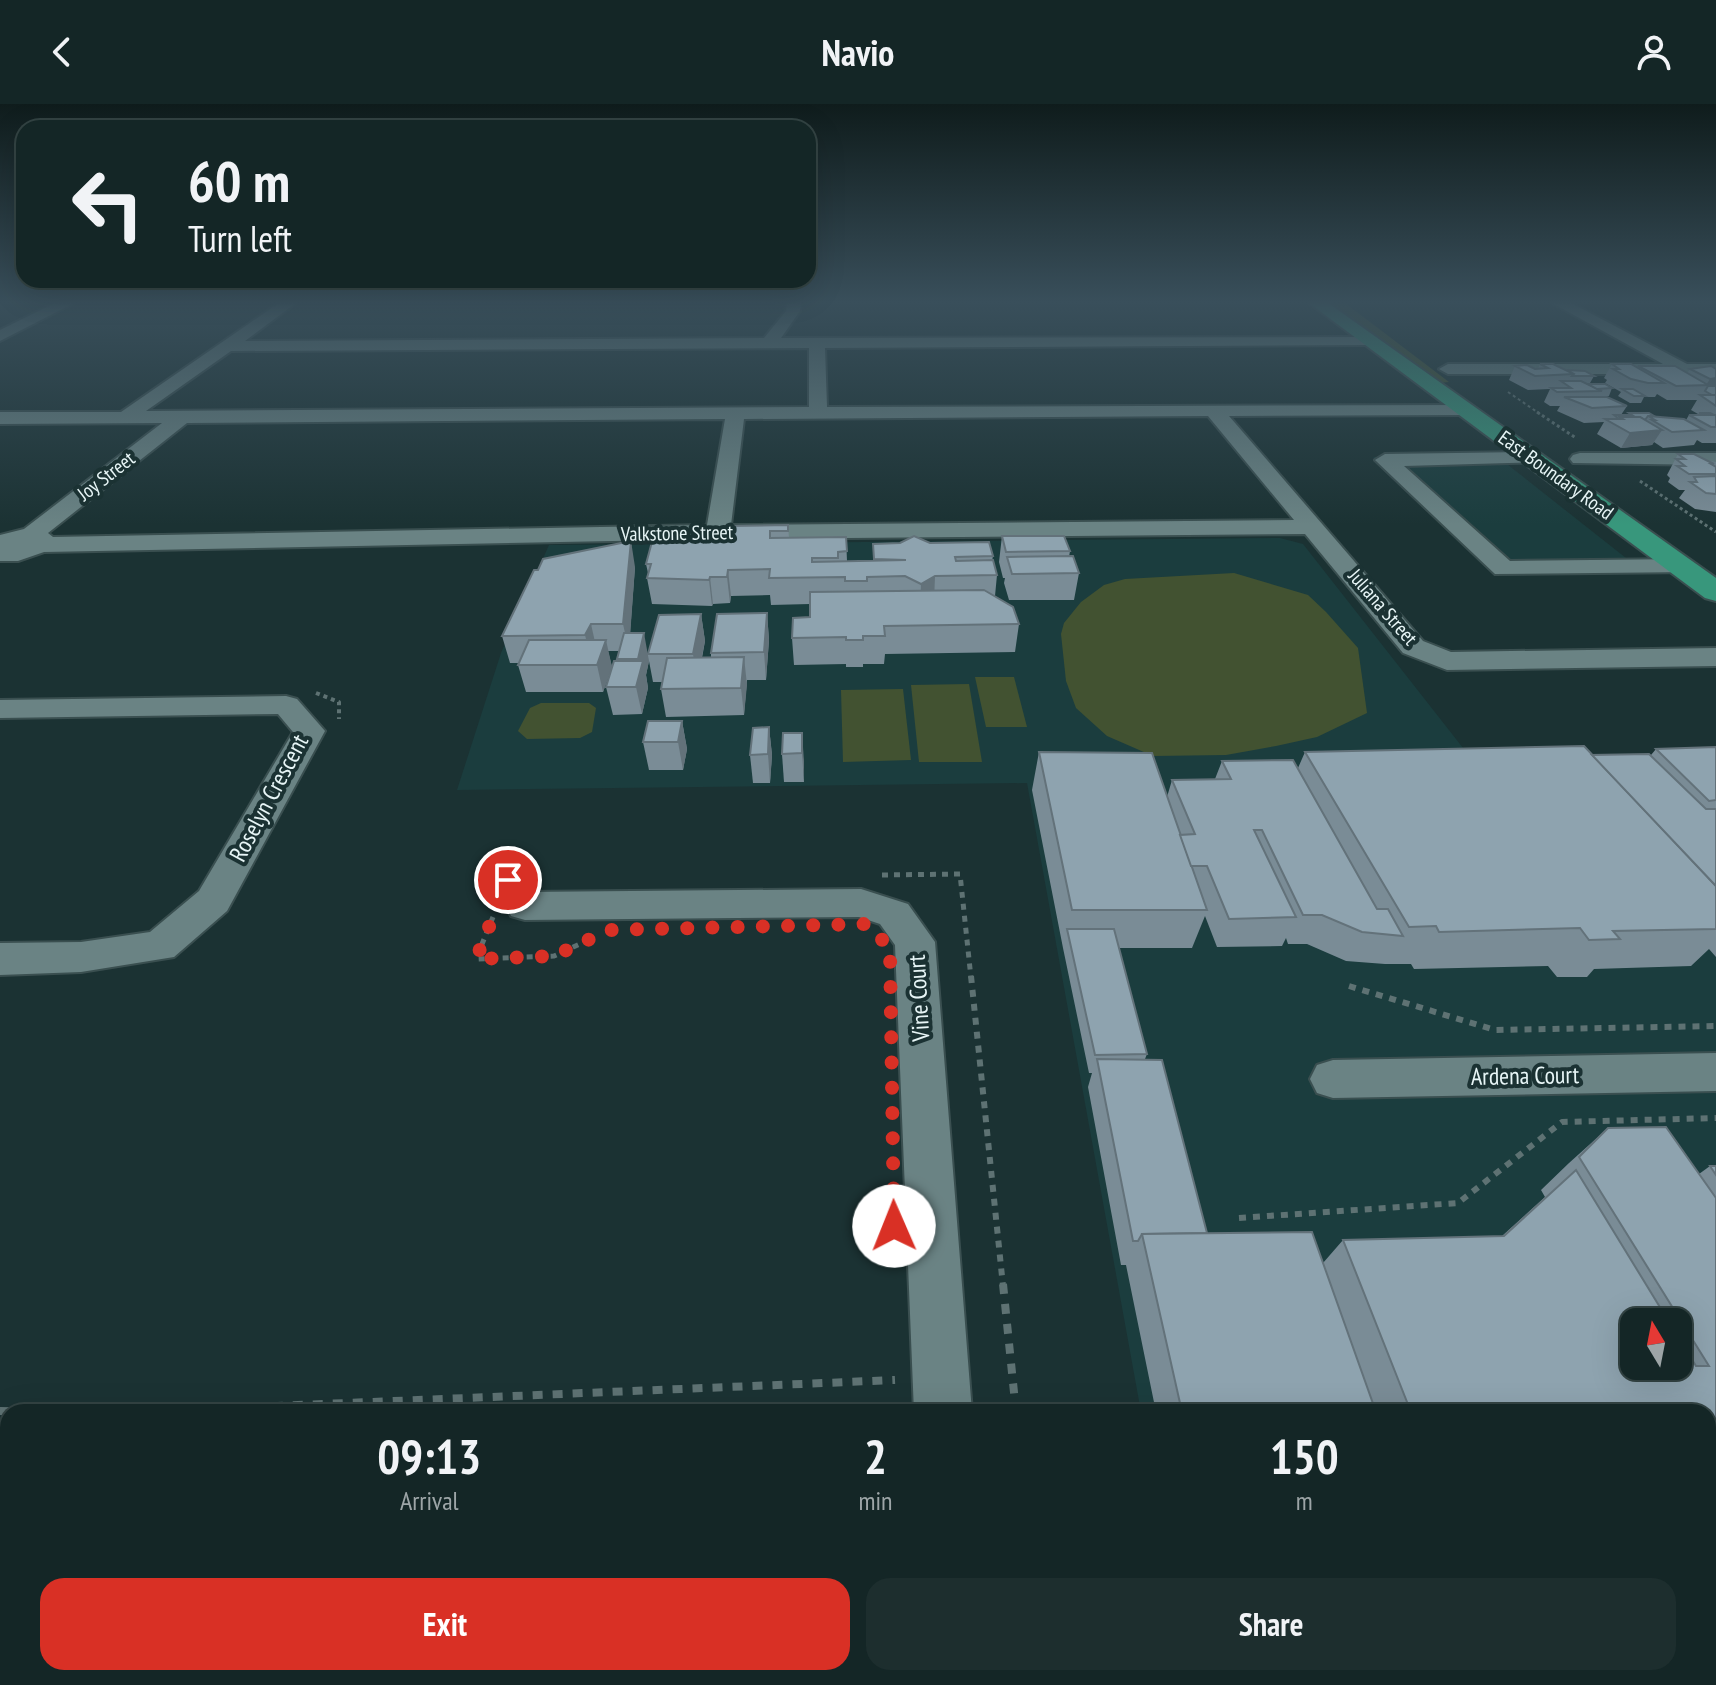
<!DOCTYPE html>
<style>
:root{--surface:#142626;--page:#1d2e2e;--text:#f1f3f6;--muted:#9da5a7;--line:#334343;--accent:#d93025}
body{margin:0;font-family:"PT Sans Narrow",sans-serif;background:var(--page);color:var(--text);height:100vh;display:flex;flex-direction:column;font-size:30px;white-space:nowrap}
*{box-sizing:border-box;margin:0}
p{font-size:26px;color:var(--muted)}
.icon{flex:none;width:44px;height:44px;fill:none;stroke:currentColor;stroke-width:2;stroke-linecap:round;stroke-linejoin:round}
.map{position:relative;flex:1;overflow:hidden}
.details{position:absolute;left:0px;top:1300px;width:1716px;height:282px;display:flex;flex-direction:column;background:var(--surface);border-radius:24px 24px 0 0;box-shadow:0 8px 32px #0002,0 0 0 2px var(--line)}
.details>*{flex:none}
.hud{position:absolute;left:16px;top:16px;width:800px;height:168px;border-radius:24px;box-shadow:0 8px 32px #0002,0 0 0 2px var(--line);background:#142626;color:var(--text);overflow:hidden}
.needle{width:52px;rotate:350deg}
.fabs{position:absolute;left:1620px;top:1204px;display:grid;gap:16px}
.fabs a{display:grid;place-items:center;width:72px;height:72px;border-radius:16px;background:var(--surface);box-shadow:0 8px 32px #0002,0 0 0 2px var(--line);font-size:40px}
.pin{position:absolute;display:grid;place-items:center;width:68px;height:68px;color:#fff;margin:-34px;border:4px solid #fff;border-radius:50%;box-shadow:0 2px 8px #0007}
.me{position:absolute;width:88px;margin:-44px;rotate:359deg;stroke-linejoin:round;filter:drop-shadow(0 0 6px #0008)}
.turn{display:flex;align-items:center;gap:28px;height:168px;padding:0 40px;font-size:36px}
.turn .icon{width:104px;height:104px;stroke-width:2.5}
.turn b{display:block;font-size:56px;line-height:68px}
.eta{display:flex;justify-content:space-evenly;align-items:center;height:136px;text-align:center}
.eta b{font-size:48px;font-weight:800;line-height:56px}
.cta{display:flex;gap:16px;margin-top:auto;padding:16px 40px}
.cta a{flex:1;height:92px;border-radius:24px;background:var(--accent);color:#fff;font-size:32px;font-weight:800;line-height:92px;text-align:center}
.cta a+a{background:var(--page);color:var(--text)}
header{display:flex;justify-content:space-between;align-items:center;height:104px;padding:0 40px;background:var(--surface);font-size:36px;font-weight:800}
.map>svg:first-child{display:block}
.built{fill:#1b3d3e;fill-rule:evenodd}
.green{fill:#425231}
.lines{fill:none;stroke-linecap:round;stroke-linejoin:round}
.minor-casing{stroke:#3a4f50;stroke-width:4}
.major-casing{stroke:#3a4f50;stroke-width:4}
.path-far5{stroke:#5e7273;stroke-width:2;stroke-dasharray:3 3;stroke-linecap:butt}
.path-far4{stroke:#5e7273;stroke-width:3;stroke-dasharray:3 3;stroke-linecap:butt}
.path-far3{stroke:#5e7273;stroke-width:4;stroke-dasharray:4 4;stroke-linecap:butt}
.path-far2{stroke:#5e7273;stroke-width:5;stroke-dasharray:6 6;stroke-linecap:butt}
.path-far1{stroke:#5e7273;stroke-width:6;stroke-dasharray:7 7;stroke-linecap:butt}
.path{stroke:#5e7273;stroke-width:8;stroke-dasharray:10 10;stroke-linecap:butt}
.minor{fill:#6a8384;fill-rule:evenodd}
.major{fill:#38977c;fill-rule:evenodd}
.wall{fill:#7a8c96;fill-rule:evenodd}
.shaded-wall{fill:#63727a}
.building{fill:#8ea3af;stroke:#63727a;stroke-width:2}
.route{stroke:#d93025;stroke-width:14;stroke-dasharray:0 25.2}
.labels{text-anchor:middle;stroke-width:8;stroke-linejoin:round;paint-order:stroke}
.far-street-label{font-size:20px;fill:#e7f5f6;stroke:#1b3233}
.street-label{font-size:24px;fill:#e7f5f6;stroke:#1b3233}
</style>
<header><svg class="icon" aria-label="back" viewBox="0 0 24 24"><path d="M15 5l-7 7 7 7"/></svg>Navio<svg class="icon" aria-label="person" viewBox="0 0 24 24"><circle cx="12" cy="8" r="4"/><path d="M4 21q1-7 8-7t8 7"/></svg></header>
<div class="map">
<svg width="1716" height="1581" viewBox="0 0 1716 1581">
<rect width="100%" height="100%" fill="#1b3233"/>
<g class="built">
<path d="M1373 353H1498L1645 469H1498Z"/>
<path d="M1280 434 1303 440 1485 672 1716 669V1581H1191L1189 1574H1708V1308H1141L1027 679 457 686 501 549 549 441ZM1634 1218H1678V1262H1634Z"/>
</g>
<g class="green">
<path d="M1324 199H1345L1449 278 1440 279Z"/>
<path d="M1234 469 1308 491 1326 508 1358 544 1367 609 1317 633 1276 642 1226 651 1153 652 1107 632 1076 604 1066 577 1061 530 1064 519 1081 498 1104 481 1125 475Z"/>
<path d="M975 573H1014L1027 623H986Z"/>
<path d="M969 580 982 658H919L911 581Z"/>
<path d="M903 585 911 656 843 658 841 586Z"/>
<path d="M541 599H589L596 604 592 628 580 634 527 635 518 627 530 604Z"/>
</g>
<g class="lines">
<defs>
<g id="minor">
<path d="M55 199H74L0 237V226Z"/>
<path d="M279 199H296L245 237 764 234 786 207 787 199H801L800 207 781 234 1374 233 1376 236 1368 241 825 244 827 303 1471 301 1473 305 1471 309 1464 311 1229 312 1423 537 1451 548 1716 544V562L1447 566 1403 549 1305 430 718 435 44 448 18 457H0V431L24 425 162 319 0 320V308H121ZM809 244V303L146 307 231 247ZM1208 312 1294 416 731 421 744 315ZM725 315 707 421 53 433 48 429 187 319Z"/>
<path d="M1552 199H1571L1687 260H1716V270H1448L1439 265 1448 260H1663Z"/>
<path d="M1532 348 1539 350 1542 354 1539 358 1404 362 1510 457 1683 455 1692 458 1696 463 1692 468 1495 470 1375 356 1385 350Z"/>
<path d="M1580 349H1716V361L1573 359 1570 355 1573 351Z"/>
<path d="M286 592 297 595 325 627 227 807 174 853 81 868 0 871V839L81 838 150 828 199 787 293 628 278 610 0 614V596Z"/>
<path d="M861 785 908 800 935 838 972 1308H914L895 841 880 820 859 813 525 816 511 812 506 802 511 792 525 788Z"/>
<path d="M1716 949V987L1333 994 1317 989 1310 975 1317 961 1333 956Z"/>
<path d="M8 1352V1414L0 1415V1353Z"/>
<path d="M924 1574H992L995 1581H925Z"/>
</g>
<path id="major" d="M1309 199H1328L1716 474V497L1705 494Z"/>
</defs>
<use href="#minor" class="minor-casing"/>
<use href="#major" class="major-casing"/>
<path class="path-far5" d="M1508 288 1540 310"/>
<g class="path-far4">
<path d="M1537 308 1576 334"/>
<path d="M1640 377 1716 428"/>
</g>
<path class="path-far3" d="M316 589 339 598V615"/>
<g class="path-far2">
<path d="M882 771 960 770 971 874"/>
<path d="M493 813 476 855 554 852 593 834"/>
</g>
<g class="path-far1">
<path d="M971 872 1003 1182"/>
<path d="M1349 882 1495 926 1716 922"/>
<path d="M1239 1114 1458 1099 1562 1018 1716 1014"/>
</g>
<g class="path">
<path d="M1003 1180 1016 1308"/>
<path d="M0 1307 77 1308"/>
<path d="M133 1308 895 1276"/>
<path d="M1044 1574 1045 1581"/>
</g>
<use href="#minor" class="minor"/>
<use href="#major" class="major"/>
</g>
<g class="wall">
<path d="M1540 260 1594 272 1590 279H1587L1612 284 1609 292H1600L1627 302 1621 311H1629V309L1686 316 1689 311 1698 310 1691 306 1697 296H1667L1657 290 1655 293H1644L1641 299H1630L1618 292 1621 288 1605 279 1607 276 1604 274 1612 260 1637 264 1638 262 1687 269 1690 265 1716 274V339H1702L1697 336 1694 341 1663 344 1654 338 1652 341 1621 344 1597 330 1604 318 1584 319 1557 307 1560 302H1550L1544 298 1550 285 1528 286 1509 276 1515 262 1535 265H1538Z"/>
<path d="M1678 350 1710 357 1716 358V408L1695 405 1679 394 1685 386H1679L1668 378 1670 374 1667 371Z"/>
<path d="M788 421 789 434 846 433 847 457H873V440L930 439 993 452 992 457 997 471 995 492 1019 520 1015 548 885 550 884 560H863V563H846V560L794 561 792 534 810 513V500L771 501 770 491 731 492 730 499 713 500 712 502 652 500 647 474 648 469 646 460 726 433Z"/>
<path d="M1002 432 1070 447 1069 453 1079 469 1074 496H1009L1004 479 1005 474H1003L999 458Z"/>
<path d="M635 463 630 529 648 550 701 510 705 537 702 554H711V549L767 509 769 536 766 576H747L744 611 666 613 661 585 662 578H653L649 557 646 571 648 584 642 610 613 611 606 583 617 557 619 547H608L612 563 603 588H526L518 561 519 559H510L502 532Z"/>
<path d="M682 617 687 645 683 666H649L643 638Z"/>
<path d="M769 623 772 651 770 679H753L750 651Z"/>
<path d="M802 629 804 678H784L782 650Z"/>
<path d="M1716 643V853L1709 845 1691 862 1594 865 1587 873H1557L1548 862 1414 865 1411 860H1385L1346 857 1307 840H1288L1286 834 1282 842 1217 843 1205 812 1192 844H1119L1147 950 1145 955 1207 1129 1323 1159 1343 1136 1502 1132 1545 1093 1541 1086 1569 1059 1608 1024 1699 1070 1710 1062H1716V1559H1708V1308H1156L1126 1161H1121L1088 983 1092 969H1089L1063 844 1032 686 1039 648 1167 693 1172 676 1215 675 1222 657 1298 664 1305 648 1651 651 1656 645ZM1634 1218H1678V1262Z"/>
<path d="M1211 1574H1456L1424 1580 1348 1581H1213Z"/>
</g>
<g class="shaded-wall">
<path d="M1716 274V287L1708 281H1706L1710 275Z"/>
<path d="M1662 326 1652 341 1621 344 1630 329Z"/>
<path d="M631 437 635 463 629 547 623 520Z"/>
<path d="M728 466 731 492 730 499 727 473Z"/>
<path d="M935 472 934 498 920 507 921 480Z"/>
<path d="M710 473 713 500 712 502 709 476Z"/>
<path d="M767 509 769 536 766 576 764 548Z"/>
<path d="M701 510 705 537 697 577 693 550Z"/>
<path d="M591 520 597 547 592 559 585 531Z"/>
<path d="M644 529 649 557 646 571 648 584 642 610 636 583 640 568 638 555Z"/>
<path d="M606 536 612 563 603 588 597 561Z"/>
<path d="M744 553 747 581 744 611 741 584Z"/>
<path d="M682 617 687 645 683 666 678 638Z"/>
<path d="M769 623 772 651 770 679 768 650Z"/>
<path d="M802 629 804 657V678L802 649Z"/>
</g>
<g class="building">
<path d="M1540 260H1553L1574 270 1535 272 1515 262 1527 261 1535 265 1548 264Z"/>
<path d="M1612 260H1631L1664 279H1648L1631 275 1613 265H1619Z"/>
<path d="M1638 262H1675L1708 281 1676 282Z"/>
<path d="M1711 262 1716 265V274L1710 275 1690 265Z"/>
<path d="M1567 266 1585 267 1594 272H1572L1574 270Z"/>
<path d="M1561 277H1581L1602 287 1557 288 1551 284H1571Z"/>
<path d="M1588 280H1605L1612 284 1597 285Z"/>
<path d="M1708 282H1716V291H1712L1705 287Z"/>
<path d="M1622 285H1633L1645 292H1634Z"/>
<path d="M1700 291H1716V302Z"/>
<path d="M1564 293H1607L1627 302 1592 304Z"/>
<path d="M1629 309H1649L1654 312H1648L1645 316 1640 313H1620L1619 315 1614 311H1632Z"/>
<path d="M1699 309H1710L1714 311H1703Z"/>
<path d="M1689 311H1716V323H1711Z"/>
<path d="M1648 312 1684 315 1704 326 1672 328 1652 316H1655Z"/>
<path d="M1620 313H1640L1662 326 1630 329 1605 315H1623Z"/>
<path d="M1678 350H1694L1714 360H1711L1716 363V370H1689L1677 362H1685L1676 355H1685Z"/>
<path d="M1716 372V390L1706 389 1690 378H1697L1694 373Z"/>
<path d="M788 421V427H770V434L846 433 847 447 838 448V454H812V458L906 456 874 455 873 440 900 439 914 432 930 439 989 438 993 452 955 453 956 457 993 456 997 471 935 472 921 480 905 472 867 473V477H845V473L769 474 770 465 728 466 727 473H710L709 476 647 474 651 460H646L653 434 726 433 727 422Z"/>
<path d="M1002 432H1064L1070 447 1006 448Z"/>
<path d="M631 437 623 520H591L585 531 502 532 534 466H538L543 455Z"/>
<path d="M1073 452 1079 469 1012 470 1007 453Z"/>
<path d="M984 486 1013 503 1019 520 884 522 885 532H863V536H846V533L792 534 793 514 810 513V488Z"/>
<path d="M767 509 764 548 711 549 717 510Z"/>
<path d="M701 510 693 550H648L659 511Z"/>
<path d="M624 529H644L638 555H617Z"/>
<path d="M529 536H606L597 561H518Z"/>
<path d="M744 553 741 584 661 585 667 554Z"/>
<path d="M614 557H643L636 583H606Z"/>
<path d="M648 617H682L678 638H643Z"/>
<path d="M769 623 768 650 750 651 753 624Z"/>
<path d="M783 629H802V649L782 650Z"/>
<path d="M1584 642 1716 782V825L1613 827 1620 835 1589 836 1580 824 1439 828 1436 822 1409 823 1305 648Z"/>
<path d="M1716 643V696L1709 697 1656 645Z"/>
<path d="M1039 648 1152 649 1207 806H1072Z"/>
<path d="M1649 650 1706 705H1716V782L1592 651Z"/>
<path d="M1293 656 1377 805H1388L1403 832 1362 828 1322 811H1303L1262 726H1254L1296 813 1229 815 1207 762H1191L1180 731 1195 730 1172 676 1231 675 1222 657Z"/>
<path d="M1067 825H1114L1147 950 1095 951Z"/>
<path d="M1097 955 1162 956 1207 1129 1142 1130 1138 1137H1133Z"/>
<path d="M1666 1023 1716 1094V1552H1708V1308H1411L1343 1136 1504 1132 1576 1066 1669 1218H1634V1262H1678V1233L1696 1262H1709L1579 1053 1608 1024Z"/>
<path d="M1710 1062H1716V1071Z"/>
<path d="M1312 1128 1376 1308H1182L1142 1130Z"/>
</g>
<linearGradient id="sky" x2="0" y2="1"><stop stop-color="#0f1c1c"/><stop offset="0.47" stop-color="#394f5b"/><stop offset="1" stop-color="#394f5b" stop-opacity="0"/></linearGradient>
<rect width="1716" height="421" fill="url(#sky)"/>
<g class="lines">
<path class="route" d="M508 776 476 855 554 852 609 826 867 820 890 844 894 1122"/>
</g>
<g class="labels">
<g class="far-street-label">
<text transform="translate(1556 371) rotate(36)" y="7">East Boundary Road</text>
<text transform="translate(106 372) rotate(-38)" y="7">Joy Street</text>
<text transform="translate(677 429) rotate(-1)" y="7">Valkstone Street</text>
<text transform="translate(1383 503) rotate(49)" y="7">Juliana Street</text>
</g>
<g class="street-label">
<text transform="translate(269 694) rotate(-62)" y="8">Roselyn Crescent</text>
<text transform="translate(919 894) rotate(-93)" y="8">Vine Court</text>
<text transform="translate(1525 972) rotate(-1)" y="8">Ardena Court</text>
</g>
</g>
</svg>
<div class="fabs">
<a><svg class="needle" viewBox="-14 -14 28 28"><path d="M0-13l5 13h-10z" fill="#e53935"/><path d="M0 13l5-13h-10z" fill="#9da5a7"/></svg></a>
</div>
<div class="pin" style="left:508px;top:776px;background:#d93025"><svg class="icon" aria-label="arrive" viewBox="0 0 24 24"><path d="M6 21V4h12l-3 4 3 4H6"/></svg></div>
<svg class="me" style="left:894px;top:1122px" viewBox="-20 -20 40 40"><circle r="19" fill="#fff"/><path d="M0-13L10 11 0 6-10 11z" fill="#d93025"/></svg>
<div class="hud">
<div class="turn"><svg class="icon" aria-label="left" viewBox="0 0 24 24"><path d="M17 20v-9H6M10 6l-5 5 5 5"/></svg><div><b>60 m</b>Turn left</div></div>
</div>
<section class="details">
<div class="eta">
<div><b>09:13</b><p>Arrival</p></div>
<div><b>2</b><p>min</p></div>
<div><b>150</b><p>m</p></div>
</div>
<div class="cta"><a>Exit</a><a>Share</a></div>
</section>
</div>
